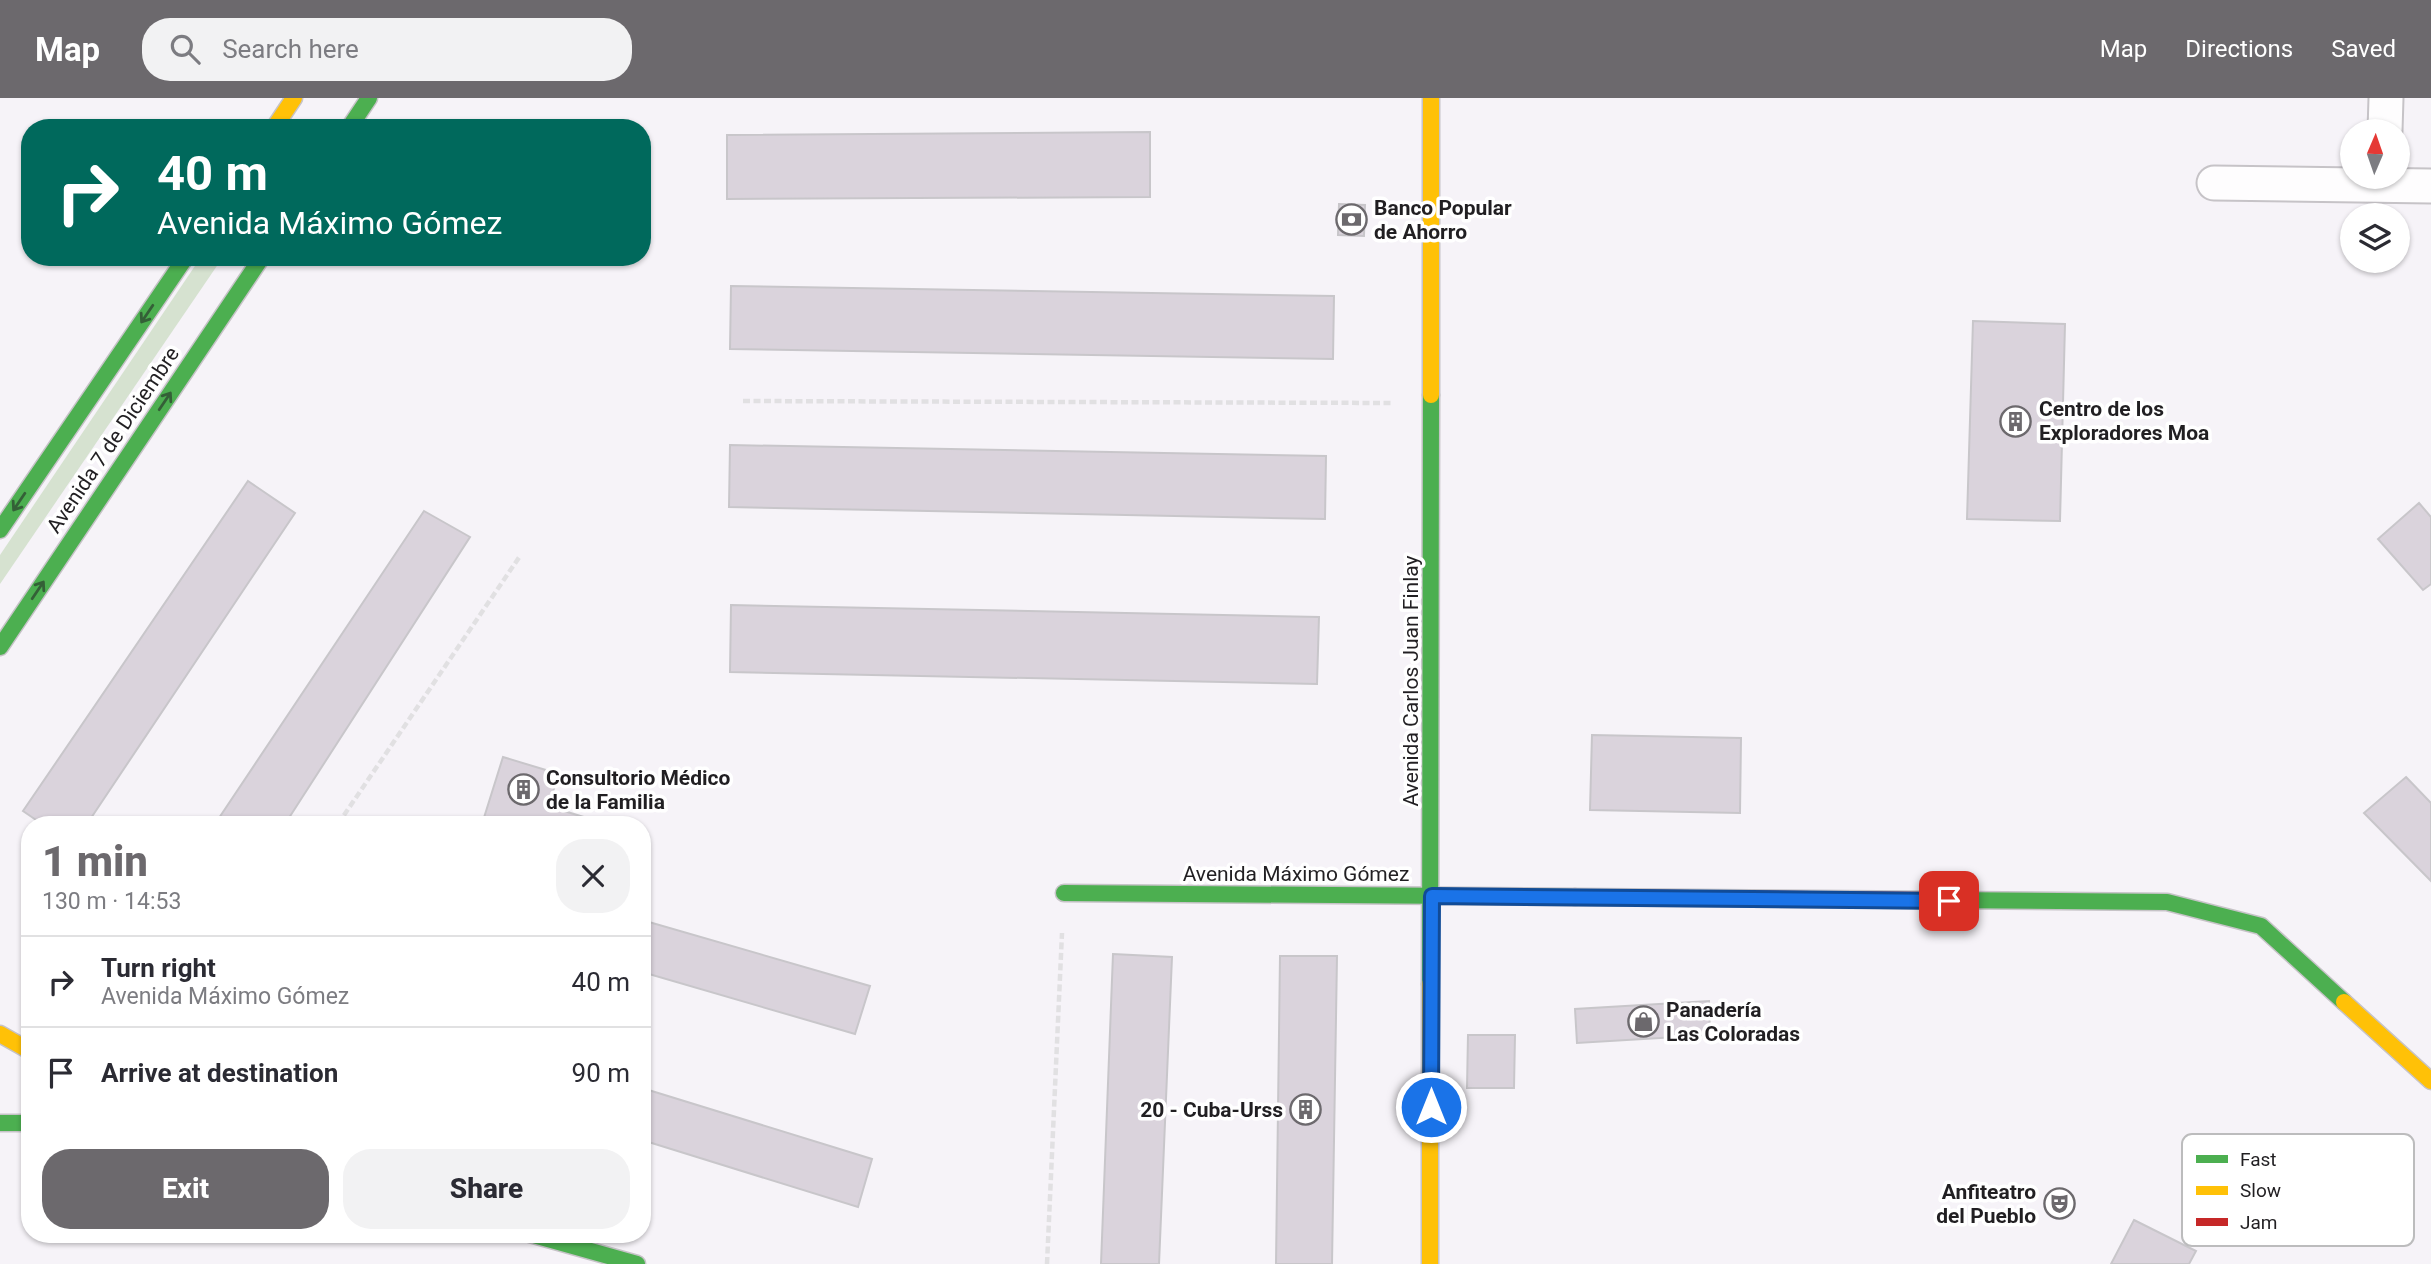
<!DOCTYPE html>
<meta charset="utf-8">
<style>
:root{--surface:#fff;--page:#f2f2f3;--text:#2b2b33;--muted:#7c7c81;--line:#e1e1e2;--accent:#6c696d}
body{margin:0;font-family:Roboto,sans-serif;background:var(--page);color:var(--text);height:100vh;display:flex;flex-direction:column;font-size:26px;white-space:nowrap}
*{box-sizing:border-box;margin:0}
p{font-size:23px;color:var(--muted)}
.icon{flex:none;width:38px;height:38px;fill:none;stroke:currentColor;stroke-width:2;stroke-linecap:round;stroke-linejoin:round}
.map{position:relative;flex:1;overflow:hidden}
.sheet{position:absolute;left:21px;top:718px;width:630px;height:427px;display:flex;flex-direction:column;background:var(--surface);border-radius:28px;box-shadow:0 2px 5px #0004}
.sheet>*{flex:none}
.guide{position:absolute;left:21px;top:21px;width:630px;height:147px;border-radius:28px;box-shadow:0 2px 5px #0004;background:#00695c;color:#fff;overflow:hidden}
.needle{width:46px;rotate:2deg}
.fabs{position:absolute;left:2340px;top:21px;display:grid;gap:14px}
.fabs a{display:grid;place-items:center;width:70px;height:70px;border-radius:50%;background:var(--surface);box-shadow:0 2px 5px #0004;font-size:35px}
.pin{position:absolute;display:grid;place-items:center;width:60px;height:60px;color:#fff;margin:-30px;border-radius:14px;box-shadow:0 4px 10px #0006}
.me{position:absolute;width:77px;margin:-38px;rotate:0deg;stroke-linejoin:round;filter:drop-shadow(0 0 5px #0008)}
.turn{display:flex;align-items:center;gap:24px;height:147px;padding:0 21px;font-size:32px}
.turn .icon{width:91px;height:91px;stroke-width:2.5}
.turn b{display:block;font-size:49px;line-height:60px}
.round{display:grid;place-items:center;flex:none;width:74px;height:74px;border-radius:28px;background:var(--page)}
.headline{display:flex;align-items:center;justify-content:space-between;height:119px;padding:0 21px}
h1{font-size:42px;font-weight:800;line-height:52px;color:var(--accent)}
.action{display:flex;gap:14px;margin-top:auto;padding:14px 21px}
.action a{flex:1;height:80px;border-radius:28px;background:var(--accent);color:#fff;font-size:28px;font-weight:800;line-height:80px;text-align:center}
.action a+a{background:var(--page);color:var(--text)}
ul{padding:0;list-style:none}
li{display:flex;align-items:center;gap:21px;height:91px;padding:0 21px;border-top:2px solid var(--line)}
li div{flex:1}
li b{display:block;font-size:26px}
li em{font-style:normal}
header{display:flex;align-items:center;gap:42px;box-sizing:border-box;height:98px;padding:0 35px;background:var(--accent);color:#fff}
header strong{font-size:33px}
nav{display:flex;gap:38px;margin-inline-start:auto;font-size:24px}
.search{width:490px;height:63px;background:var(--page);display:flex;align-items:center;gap:18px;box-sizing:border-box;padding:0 24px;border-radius:28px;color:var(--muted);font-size:26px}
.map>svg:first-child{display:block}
.green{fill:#d6e2d0}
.building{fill:#dad3dc;stroke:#c8c6ca;stroke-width:2}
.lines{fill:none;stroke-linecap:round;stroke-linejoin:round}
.street-casing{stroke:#c6c3c7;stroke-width:37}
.fast-casing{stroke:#c6c3c7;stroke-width:19}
.slow-casing{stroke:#c6c3c7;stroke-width:19}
.jam-casing{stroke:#c6c3c7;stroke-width:19}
.path{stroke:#e1e0e2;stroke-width:4.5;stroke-dasharray:7 3.5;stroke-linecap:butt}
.street{stroke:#fefdfe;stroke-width:33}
.fast{stroke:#4caf50;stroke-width:16}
.slow{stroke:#ffc107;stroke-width:16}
.jam{stroke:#c62828;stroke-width:16}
.oneway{stroke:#346037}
.route-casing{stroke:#114b97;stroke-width:18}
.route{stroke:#1a73e8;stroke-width:12}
.labels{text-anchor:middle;stroke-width:7;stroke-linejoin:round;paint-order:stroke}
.poi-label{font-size:21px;font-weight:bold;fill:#211f22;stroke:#fff;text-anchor:start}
.street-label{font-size:21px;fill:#211f22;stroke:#fff}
.key{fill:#fff;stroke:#bcbcbd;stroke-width:2}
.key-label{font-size:19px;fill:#211f22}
</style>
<header>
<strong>Map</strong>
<div class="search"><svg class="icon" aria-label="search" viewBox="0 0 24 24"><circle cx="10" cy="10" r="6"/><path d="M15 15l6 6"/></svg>Search here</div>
<nav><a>Map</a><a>Directions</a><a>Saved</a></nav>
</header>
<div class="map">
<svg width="2431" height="1166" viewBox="0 0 2431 1166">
<rect width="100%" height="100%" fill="#f6f3f8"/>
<path class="green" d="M201 159H223L0 486V457Z"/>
<g class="building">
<path d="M1150 34V99L727 101V37Z"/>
<path d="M1339 106 1365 107 1364 138 1338 137Z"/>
<path d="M731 188 1334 198 1333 261 730 251Z"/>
<path d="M1973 223 2065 226 2060 423 1967 421Z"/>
<path d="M730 347 1326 358 1325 421 729 409Z"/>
<path d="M248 383 295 415 87 726H42L23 713Z"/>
<path d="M2419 405 2431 419V486L2423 492 2378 441Z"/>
<path d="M424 413 470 439 285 726H215Z"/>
<path d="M731 507 1319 519 1317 586 730 574Z"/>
<path d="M1592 637 1741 640 1740 715 1590 712Z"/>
<path d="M503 659 559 676 548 708 590 721 588 726H482Z"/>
<path d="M2406 679 2431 705V783L2364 715Z"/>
<path d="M642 822 870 888 855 936 642 874Z"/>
<path d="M1113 856 1172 859 1159 1166H1101Z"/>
<path d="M1280 858H1337L1332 1166H1276Z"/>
<path d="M1709 903 1710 937 1577 945 1575 911Z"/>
<path d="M1468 937H1515L1514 990H1467Z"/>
<path d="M642 990 872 1061 858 1109 642 1042Z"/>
<path d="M2134 1122 2196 1153 2189 1166H2111Z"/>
</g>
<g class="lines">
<defs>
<g id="street">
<path d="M2385 33 2386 0"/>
<path d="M2214 85 2431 88"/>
</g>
<g id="fast">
<path d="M349 30 369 0"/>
<path d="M0 432 186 159"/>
<path d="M0 549 262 159"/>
<path d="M1064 795 1575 799"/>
<path d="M1945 802 2167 804 2261 828 2344 904"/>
<path d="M1430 886 1431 297"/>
<path d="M0 1025H30"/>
<path d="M530 1136 637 1166"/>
</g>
<g id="slow">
<path d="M274 30 294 0"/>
<path d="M1431 297V0"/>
<path d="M2344 904 2431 983"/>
<path d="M0 936 30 953"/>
<path d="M1430 1166V886"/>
</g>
<path id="jam" d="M1575 799 1945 802"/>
</defs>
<use href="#street" class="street-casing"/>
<use href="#fast" class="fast-casing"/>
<use href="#slow" class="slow-casing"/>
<use href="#jam" class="jam-casing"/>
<g class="path">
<path d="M743 303 1394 305"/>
<path d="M338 726 520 458"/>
<path d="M1047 1166 1062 835"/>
</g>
<use href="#street" class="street"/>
<use href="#fast" class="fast"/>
<use href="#slow" class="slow"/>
<use href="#jam" class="jam"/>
</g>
<defs><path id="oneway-shaft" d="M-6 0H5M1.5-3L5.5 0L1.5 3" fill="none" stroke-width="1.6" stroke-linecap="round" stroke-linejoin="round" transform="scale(1.75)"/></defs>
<g class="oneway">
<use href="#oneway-shaft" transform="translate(147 216) rotate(124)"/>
<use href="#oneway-shaft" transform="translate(165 303) rotate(-56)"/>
<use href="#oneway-shaft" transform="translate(19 404) rotate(124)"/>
<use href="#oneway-shaft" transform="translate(38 492) rotate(-56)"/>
</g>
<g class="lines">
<defs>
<path id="route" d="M1431 1009 1432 798 1949 803"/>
</defs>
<use href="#route" class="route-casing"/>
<use href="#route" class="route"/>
</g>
<defs>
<symbol id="bank-ring" viewBox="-11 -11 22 22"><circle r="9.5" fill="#fff" stroke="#6c696d" stroke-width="1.5"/><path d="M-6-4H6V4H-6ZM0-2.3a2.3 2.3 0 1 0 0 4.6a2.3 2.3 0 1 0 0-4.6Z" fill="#6c696d"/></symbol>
<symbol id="building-ring" viewBox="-11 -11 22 22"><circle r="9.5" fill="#fff" stroke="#6c696d" stroke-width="1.5"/><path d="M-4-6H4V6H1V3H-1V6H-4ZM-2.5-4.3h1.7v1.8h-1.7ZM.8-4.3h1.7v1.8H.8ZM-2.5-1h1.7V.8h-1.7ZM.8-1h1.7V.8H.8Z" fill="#6c696d"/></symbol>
<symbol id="shop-ring" viewBox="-11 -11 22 22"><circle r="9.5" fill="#fff" stroke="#6c696d" stroke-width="1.5"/><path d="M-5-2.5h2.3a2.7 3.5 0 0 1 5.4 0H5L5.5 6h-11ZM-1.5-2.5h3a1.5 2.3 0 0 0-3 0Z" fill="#6c696d"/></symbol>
<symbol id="theatre-ring" viewBox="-11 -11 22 22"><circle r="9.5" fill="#fff" stroke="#6c696d" stroke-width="1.5"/><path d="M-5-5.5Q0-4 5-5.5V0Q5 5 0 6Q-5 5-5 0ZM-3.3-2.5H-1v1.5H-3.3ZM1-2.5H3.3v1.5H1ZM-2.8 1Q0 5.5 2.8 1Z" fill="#6c696d"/></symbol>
</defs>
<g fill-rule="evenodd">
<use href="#bank-ring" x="1334" y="104" width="35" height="35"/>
<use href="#building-ring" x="1998" y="306" width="35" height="35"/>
<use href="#building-ring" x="506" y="674" width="35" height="35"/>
<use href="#shop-ring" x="1626" y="906" width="35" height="35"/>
<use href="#building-ring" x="1288" y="994" width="35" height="35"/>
<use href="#theatre-ring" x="2042" y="1088" width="35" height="35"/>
</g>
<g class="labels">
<g class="poi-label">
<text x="1374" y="117">Banco Popular<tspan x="1374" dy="24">de Ahorro</tspan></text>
<text x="2039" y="318">Centro de los<tspan x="2039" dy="24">Exploradores Moa</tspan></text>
<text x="546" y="687">Consultorio Médico<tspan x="546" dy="24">de la Familia</tspan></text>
<text x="1666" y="919">Panadería<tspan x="1666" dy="24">Las Coloradas</tspan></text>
<text x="1283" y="1019" text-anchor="end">20 - Cuba-Urss</text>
<text x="2036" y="1101" text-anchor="end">Anfiteatro<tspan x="2036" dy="24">del Pueblo</tspan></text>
</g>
<g class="street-label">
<text transform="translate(113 342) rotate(-56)" y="7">Avenida 7 de Diciembre</text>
<text transform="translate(1411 583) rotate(-90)" y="7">Avenida Carlos Juan Finlay</text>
<text x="1296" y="783">Avenida Máximo Gómez</text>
</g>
</g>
<rect x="2182" y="1036" width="232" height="112" rx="10" class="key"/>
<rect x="2196" y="1057" width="32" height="8" fill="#4caf50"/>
<rect x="2196" y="1088" width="32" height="9" fill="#ffc107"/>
<rect x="2196" y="1120" width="32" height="8" fill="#c62828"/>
<g class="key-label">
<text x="2240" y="1068">Fast</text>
<text x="2240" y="1099">Slow</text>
<text x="2240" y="1131">Jam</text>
</g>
</svg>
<div class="fabs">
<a><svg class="needle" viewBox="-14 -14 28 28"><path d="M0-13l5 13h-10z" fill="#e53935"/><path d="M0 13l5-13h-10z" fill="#7c7c81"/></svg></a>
<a><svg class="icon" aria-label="layers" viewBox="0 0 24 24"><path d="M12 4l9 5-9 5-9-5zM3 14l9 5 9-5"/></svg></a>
</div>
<div class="pin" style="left:1949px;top:803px;background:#d93025"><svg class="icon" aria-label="arrive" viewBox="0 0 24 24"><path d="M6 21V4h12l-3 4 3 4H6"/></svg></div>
<svg class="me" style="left:1431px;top:1009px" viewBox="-20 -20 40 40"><circle r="17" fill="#1a73e8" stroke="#fff" stroke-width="3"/><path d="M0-11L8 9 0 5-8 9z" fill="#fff"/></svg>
<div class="guide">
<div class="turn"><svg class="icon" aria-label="right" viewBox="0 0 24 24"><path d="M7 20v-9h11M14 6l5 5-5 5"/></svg><div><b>40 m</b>Avenida Máximo Gómez</div></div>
</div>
<section class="sheet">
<div class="headline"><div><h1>1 min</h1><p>130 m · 14:53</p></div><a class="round"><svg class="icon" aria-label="close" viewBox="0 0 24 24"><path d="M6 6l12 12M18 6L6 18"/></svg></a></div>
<ul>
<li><svg class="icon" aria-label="right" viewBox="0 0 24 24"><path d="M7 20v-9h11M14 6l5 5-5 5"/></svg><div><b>Turn right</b><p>Avenida Máximo Gómez</p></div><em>40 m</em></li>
<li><svg class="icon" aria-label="arrive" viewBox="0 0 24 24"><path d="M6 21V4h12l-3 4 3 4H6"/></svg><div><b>Arrive at destination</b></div><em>90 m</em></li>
</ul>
<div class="action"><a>Exit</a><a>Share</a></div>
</section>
</div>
